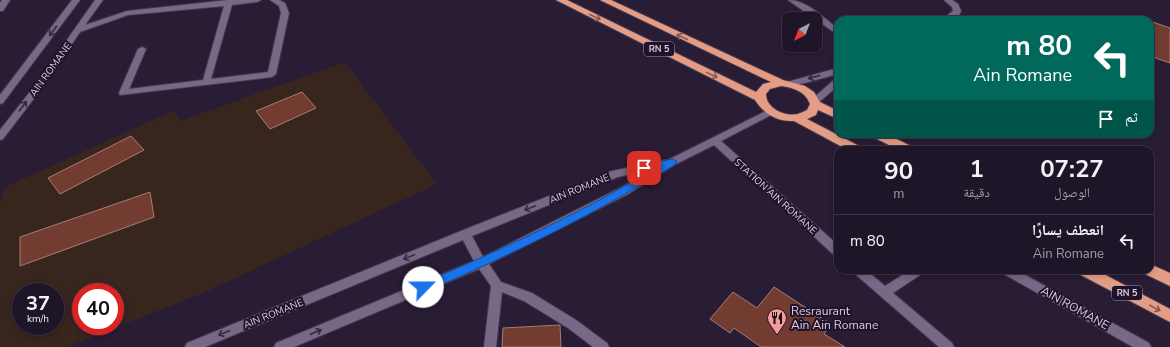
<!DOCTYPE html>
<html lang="ar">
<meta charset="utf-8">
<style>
:root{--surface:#1f1528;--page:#2c2234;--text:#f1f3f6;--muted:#a19fa8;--line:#3c3445}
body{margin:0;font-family:"Nunito Sans","Noto Naskh Arabic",sans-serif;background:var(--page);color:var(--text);direction:rtl;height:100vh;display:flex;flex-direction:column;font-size:15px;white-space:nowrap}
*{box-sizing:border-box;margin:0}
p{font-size:13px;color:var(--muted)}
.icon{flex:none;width:22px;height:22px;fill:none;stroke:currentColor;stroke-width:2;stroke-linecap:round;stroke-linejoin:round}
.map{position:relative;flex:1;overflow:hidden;direction:ltr}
.sheet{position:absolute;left:834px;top:146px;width:320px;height:128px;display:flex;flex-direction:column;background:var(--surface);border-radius:12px;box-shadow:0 2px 6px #0003,0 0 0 1px var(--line);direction:rtl}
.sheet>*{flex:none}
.top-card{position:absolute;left:834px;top:16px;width:320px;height:122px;border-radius:12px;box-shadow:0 2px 6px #0003,0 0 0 1px var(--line);direction:rtl;background:#00695c;color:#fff;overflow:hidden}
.needle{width:26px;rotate:222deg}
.controls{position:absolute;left:782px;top:12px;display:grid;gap:8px}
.controls a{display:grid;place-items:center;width:40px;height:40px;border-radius:8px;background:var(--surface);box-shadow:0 2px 6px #0003,0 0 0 1px var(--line);font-size:20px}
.speed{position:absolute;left:12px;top:283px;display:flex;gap:8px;font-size:20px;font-weight:700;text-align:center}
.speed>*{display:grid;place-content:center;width:52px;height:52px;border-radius:50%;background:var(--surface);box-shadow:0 2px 6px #0003,0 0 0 1px var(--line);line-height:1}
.speed small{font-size:10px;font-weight:400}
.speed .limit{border:6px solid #d22;background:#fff;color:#111}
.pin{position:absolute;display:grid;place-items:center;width:34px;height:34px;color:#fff;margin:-17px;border-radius:8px;box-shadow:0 2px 6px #0006}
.me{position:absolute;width:44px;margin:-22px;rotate:67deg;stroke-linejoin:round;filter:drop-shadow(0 0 3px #0008)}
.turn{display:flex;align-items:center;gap:14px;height:84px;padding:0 16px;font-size:18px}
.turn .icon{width:52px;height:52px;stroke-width:2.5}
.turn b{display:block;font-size:28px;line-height:34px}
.then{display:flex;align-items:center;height:38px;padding:0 16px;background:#0003;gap:8px;font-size:15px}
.eta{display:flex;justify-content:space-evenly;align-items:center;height:68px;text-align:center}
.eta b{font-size:24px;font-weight:700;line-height:28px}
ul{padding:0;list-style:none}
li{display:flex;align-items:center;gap:12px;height:52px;padding:0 16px;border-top:1px solid var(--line)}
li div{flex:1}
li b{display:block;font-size:15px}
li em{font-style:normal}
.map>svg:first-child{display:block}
.education{fill:#37251e;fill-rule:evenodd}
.building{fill:#723c31;stroke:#a47e76}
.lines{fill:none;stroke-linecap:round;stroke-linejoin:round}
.minor-casing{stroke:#453a4f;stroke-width:2}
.highway-casing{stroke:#453a4f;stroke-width:2}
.minor{fill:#776886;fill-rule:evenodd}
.highway{fill:#e49d84;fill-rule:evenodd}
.oneway{stroke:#825857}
.oneway2{stroke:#352841}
.route{fill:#1a73e8;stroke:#114b97}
.labels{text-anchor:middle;stroke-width:4;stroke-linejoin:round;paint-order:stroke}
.shield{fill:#1f122a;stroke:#a096a9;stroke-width:1}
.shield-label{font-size:9px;font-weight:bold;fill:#d8cfe0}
.street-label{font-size:10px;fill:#d8cfe0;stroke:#1f122a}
.near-street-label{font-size:12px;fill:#d8cfe0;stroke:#1f122a}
.near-poi-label{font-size:12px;fill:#d8cfe0;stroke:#1f122a;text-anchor:start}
</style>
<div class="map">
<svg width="1170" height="347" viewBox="0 0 1170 347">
<rect width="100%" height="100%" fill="#291c35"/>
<path class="education" d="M345 62 437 184 208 291 67 347H0V203L5 187 175 110 180 121ZM21 292H55V326H21ZM81 292H115V326H81Z"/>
<g class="building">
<path d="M1150 21 1170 28V63L1150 56Z"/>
<path d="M302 92 316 108 270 129 256 111Z"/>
<path d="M131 136 144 150 60 194 48 178Z"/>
<path d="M150 192 154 217 20 266V237Z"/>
<path d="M774 287 831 324 824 334 845 347H761L734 328 730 333 710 319 733 292 757 308Z"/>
<path d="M560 325 561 347H502L503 328Z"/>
</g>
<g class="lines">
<defs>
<g id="minor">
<path d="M2 0H10L3 11H0V3Z"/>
<path d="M72 0H80L3 103 0 104V95Z"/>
<path d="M95 0H103L85 25 127 11 228 0H261L257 2 232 5 211 79 268 72 281 13 279 6 270 0H279L285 3 289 13 276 74 272 77 120 95 119 93 138 49 142 47 146 49 129 89 203 80 224 6 128 15 80 32 42 88 3 139 0 140V130L36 84Z"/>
<path d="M788 0C807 0 824 18 838 29V35Z"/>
<path d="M944 0H952L958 4 961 11C958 20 949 20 941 20L953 11 952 7Z"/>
<path d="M838 68V74L790 87 786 84 787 82Z"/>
<path d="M838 78V86L818 103H812L811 101 812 99 835 79Z"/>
<path d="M770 109 773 110 775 112 773 114 721 141 838 245V256L834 255 714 145 676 164 628 194 489 264 501 282 532 293 576 320 607 343 609 347H593L568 328 524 301 502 292 496 347H484L491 286 479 269 294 347H274L276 343 474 261 463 240 205 347H185L187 343 461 231 612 171 665 160H668ZM653 169 620 188 483 257 472 236 618 177Z"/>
<path d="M852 270H866L885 286 910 270H925L923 273 893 293 952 343 954 347H939L854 273Z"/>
<path d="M1000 270H1016L1149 343 1151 347H1133L1002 273Z"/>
</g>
<g id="highway">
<path d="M556 0H567L756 92 763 84 771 82 600 0H611L783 80 805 86 814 92 820 102 838 111V119L818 110 816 115 807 119 861 147 863 150H848L794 121C777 122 764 114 755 100ZM781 86C794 88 805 91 810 104L807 110C805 111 801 113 798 114 784 117 766 108 766 94L770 89Z"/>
<path d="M871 134H886L913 147 915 150H899L873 137Z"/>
<path d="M1150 264 1170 273V286L1145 274 1143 270H1150Z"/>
<path d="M1077 270H1096L1170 309V322L1079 274Z"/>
</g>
</defs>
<use href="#minor" class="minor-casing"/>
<use href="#highway" class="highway-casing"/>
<use href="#minor" class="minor"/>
<use href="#highway" class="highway"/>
</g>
<defs><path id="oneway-shaft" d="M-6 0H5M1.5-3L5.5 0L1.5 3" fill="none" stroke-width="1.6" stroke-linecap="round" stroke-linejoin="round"/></defs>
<g class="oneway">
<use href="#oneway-shaft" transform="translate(595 17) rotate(26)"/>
<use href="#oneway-shaft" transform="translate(682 37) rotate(-155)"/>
<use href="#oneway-shaft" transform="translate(712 75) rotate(26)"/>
<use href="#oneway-shaft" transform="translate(1155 308) rotate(28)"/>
</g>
<g class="oneway2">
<use href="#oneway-shaft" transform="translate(53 31) rotate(127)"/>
<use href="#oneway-shaft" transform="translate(814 77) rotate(165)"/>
<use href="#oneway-shaft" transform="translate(23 106) rotate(-53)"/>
<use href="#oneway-shaft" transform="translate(530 208) rotate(158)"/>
<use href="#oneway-shaft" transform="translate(409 257) rotate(158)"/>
<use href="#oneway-shaft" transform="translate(316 332) rotate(-23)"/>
<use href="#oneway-shaft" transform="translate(224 333) rotate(158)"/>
</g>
<path class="route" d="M673 159 677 162 676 164C597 213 513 254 427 291L423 292 420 291 418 287 420 284C499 251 581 213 654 169L644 171 641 170 640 168 641 165Z"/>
<defs>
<symbol id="restaurant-pin" viewBox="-11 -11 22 30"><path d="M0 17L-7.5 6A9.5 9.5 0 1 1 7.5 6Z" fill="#f59b9a" stroke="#1f122a"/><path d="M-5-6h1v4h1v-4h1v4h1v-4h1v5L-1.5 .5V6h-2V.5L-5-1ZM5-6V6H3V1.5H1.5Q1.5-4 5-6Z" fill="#111"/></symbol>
</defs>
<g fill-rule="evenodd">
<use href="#restaurant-pin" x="766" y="307" width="22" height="30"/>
</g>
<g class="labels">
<g class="shield">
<rect x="644" y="42" width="30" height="14" rx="3"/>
<rect x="1112" y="286" width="30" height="14" rx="3"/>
</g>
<g class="shield-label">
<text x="659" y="52">RN 5</text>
<text x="1127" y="296">RN 5</text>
</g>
<g class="street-label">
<text transform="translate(50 69) rotate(-54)" y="4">AIN ROMANE</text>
<text transform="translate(579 188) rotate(-22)" y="4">AIN ROMANE</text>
<text transform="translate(776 196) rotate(42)" y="4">STATION AIN ROMANE</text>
<text transform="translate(273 313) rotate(-22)" y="4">AIN ROMANE</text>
</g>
<g class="near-street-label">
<text transform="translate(1075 308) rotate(29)" y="4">AIN ROMANE</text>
</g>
<g class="near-poi-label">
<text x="791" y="315">Resraurant<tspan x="791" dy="14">Ain Ain Romane</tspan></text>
</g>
</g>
</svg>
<div class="controls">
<a><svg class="needle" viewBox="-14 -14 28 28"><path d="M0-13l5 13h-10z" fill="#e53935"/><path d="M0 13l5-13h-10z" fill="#a19fa8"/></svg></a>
</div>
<div class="speed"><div>37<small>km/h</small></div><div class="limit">40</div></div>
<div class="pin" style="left:644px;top:168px;background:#d93025"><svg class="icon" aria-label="arrive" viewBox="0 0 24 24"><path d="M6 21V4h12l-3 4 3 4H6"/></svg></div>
<svg class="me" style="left:423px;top:287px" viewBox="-20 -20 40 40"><circle r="19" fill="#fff"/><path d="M0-13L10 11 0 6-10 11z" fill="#1a73e8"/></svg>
<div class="top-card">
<div class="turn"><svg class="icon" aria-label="left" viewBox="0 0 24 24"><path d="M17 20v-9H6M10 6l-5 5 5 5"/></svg><div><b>80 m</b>Ain Romane</div></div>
<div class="then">ثم<svg class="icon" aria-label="arrive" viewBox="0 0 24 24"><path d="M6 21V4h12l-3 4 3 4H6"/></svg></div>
</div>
<section class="sheet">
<div class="eta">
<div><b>07:27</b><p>الوصول</p></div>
<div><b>1</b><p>دقيقة</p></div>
<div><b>90</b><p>m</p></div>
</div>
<ul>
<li><svg class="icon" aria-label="left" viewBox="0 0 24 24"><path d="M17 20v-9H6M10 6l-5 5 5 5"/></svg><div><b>انعطف يسارًا</b><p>Ain Romane</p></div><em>80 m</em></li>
</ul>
</section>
</div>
